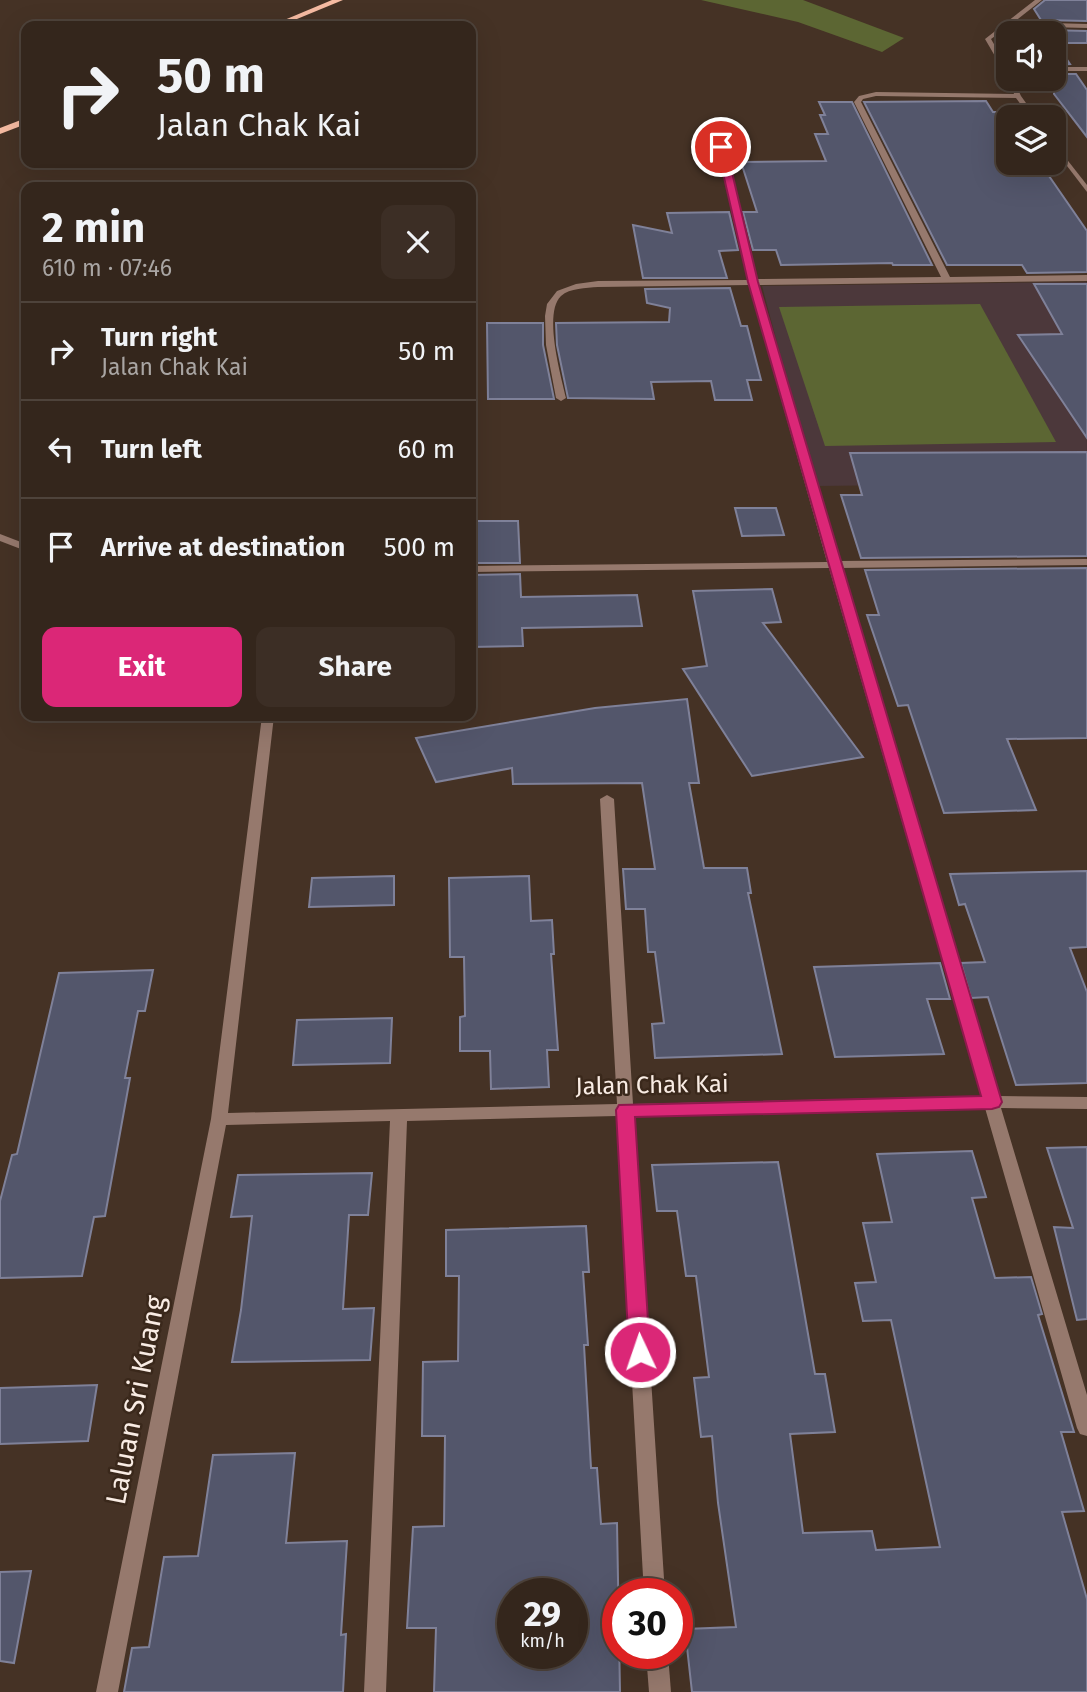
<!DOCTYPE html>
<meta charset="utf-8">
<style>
:root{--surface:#34261c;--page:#3c2e25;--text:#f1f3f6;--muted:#a9a5a3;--line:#4e433b;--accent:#db2777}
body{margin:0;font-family:"Fira Sans",sans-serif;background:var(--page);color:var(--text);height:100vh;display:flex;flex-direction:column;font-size:26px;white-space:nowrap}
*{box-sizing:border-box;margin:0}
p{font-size:23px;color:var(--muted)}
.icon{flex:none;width:38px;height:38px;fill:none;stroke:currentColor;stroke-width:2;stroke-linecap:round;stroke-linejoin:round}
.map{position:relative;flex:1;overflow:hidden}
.details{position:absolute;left:21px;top:182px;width:455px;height:539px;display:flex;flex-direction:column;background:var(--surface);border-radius:14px;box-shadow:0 7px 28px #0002,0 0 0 2px var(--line)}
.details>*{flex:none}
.banner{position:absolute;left:21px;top:21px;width:455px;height:147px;border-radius:14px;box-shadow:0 7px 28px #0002,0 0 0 2px var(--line);background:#34261c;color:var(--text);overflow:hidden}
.fabs{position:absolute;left:996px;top:21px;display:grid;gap:14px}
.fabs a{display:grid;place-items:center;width:70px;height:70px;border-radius:14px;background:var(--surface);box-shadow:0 7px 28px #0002,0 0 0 2px var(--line);font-size:35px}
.speed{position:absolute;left:497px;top:1578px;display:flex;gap:14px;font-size:35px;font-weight:700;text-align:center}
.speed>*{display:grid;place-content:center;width:91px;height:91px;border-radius:50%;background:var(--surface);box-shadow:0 7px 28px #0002,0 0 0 2px var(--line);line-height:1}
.speed small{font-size:18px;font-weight:400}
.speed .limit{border:10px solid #d22;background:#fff;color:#111}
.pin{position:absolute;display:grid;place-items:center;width:60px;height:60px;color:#fff;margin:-30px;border:4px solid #fff;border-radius:50%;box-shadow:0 2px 7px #0007}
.me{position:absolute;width:77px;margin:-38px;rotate:357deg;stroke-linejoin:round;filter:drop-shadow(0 0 5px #0008)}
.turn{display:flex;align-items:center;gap:24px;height:147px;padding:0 21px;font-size:32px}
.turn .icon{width:91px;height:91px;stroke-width:2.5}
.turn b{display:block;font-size:49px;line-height:60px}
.round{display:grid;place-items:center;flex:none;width:74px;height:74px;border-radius:14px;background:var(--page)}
.overview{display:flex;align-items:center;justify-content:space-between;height:119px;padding:0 21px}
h1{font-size:42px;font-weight:700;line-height:52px}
.action{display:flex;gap:14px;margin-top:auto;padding:14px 21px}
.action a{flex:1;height:80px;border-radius:14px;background:var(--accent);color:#fff;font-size:28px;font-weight:700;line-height:80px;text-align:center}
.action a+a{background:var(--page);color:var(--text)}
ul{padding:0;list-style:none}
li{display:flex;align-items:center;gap:21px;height:98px;padding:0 21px;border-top:2px solid var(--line)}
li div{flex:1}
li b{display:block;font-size:26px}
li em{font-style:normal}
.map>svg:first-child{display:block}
.education{fill:#4c383b}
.green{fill:#5c6633}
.building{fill:#53566b;stroke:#7f8199;stroke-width:2;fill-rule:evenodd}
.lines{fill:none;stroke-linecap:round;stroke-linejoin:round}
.street{fill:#96796d;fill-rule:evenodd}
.primary{fill:#f6bba2;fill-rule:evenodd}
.route{fill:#db2777;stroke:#8e194d;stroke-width:2}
.labels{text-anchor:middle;stroke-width:5;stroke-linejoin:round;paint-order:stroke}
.street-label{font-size:24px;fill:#f9ece4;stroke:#3a281b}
.near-street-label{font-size:28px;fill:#f9ece4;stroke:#3a281b}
</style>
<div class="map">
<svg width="1087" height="1692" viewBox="0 0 1087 1692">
<rect width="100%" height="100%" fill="#453225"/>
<path class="education" d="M1087 282V483L815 486 762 286Z"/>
<g class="green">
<path d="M701 0H803L904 38 882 52 798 22Z"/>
<path d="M980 304 1056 442 825 446 779 307Z"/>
</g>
<g class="building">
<path d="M1045 0H1087V21L1041 20 1034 9Z"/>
<path d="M1048 30 1087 31V43H1056L1070 64 1054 65V33Z"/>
<path d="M1054 74H1076L1087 90V137L1054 94Z"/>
<path d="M986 101 993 112H1008V163H1040L1087 231V272L1027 273 1022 265H947L864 102Z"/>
<path d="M819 102H852L932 265H893L892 263 781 265 776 250H753L743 212H757L741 162 826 161 815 134H828L820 115H825Z"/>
<path d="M729 212 738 250 719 251 727 278H643L633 225 672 233 667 213Z"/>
<path d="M1034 284H1087V438L1018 335 1062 334Z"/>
<path d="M730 288 741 326H747L761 380H747L752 400H715L711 381 651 382 654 399 568 398 557 345 556 323 669 322 670 308 647 303 645 289Z"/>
<path d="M487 323H543V345L554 399H488Z"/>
<path d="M1087 452V556L861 558 841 495H862L850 453Z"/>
<path d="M735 508H776L784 535 742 536Z"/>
<path d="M471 521H518L520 563H471Z"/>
<path d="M1087 568V738L1007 739 1036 810 944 813 908 705 898 706 867 615H879L865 570Z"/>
<path d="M520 574 521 597 637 595 642 626 522 628 523 646 471 647V575Z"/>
<path d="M772 589 781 622 763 623 863 757 752 776 683 669 707 666 693 591Z"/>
<path d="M687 699 699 783H689L704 868H747L751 893H748L782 1054 655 1058 652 1024 664 1023 655 952H648L645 909H626L623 869H655L642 783 513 784 512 768 436 782 416 738 595 708Z"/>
<path d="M1087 871V947L1070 948 1087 992V1083L1016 1085 988 997 971 998 961 963 985 962 965 904 959 905 950 874Z"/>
<path d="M394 876V905L309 907 312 878Z"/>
<path d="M529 876 531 921 552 920 554 954H551L558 1050H547L549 1087 491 1089 490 1051H460V1017L465 1016 464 957H450L449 878Z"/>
<path d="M940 963 950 999H927L944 1054 835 1057 814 967Z"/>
<path d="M153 970 145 1011H138L125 1078H130L105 1216 94 1217 82 1276 0 1278V1201L12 1155 17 1154 59 973Z"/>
<path d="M392 1018 390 1063 293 1065 297 1020Z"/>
<path d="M1087 1147V1319L1077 1320 1054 1227 1073 1228 1047 1148Z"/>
<path d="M972 1151 986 1197 972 1198 995 1278 1031 1277 1042 1314 1038 1315 1074 1432H1061L1084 1511 1062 1512 1087 1599V1692H692L685 1629 736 1627 718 1503 712 1436 701 1437 694 1378 709 1377 696 1276H686L677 1211H657L652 1165 778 1162 815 1374H825L835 1432 790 1434 803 1533 872 1531 876 1550 940 1547 891 1320 863 1321 855 1283 876 1282 863 1223 892 1222 877 1154Z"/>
<path d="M372 1173 368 1215H349L343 1309 374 1308 370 1360 232 1362 241 1310 252 1216 231 1217 238 1175Z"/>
<path d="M586 1226 589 1272H583L588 1345H584L591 1468H597L601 1524 617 1523 620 1692H434L436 1628H407L413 1527 444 1526 445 1436H422L423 1362 458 1361 459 1276H446V1230ZM513 1594H572V1654H513Z"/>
<path d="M97 1385 88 1441 0 1444V1388Z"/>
<path d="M295 1453 286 1543 347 1541 341 1635 346 1634 343 1692H124L132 1648 149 1647 164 1557 198 1556 213 1455Z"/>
<path d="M31 1571 14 1663 0 1661V1572Z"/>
</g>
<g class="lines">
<g class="street">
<path d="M1035 0H1042L1014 22 1087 24V28L1009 26 991 39 1008 68V76L1006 75 985 39Z"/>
<rect x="1054" y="67" width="33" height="4"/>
<path d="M1008 77 1013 79 1021 96 1036 117H1030L1016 98 876 96 863 99 861 102 950 277 1087 275V281L758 285 838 561 1087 559V565L840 568 998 1096 1087 1097V1109L1001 1108 1087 1395V1436L1080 1434 1077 1428 985 1108 634 1116 665 1594H644L617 1116 407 1121 386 1692H364L390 1121 226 1125 118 1692H96L211 1119 262 716H274L228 1113 617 1104 600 799 607 795 614 799 633 1104 981 1096 829 568 471 572V566L827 562 749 285 598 287C586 288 570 288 561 296 543 313 561 376 566 398L561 401 556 398 546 345 545 316 547 304 557 291 576 284 598 281 748 280 717 147 721 145 725 147 757 279 941 277 854 102 859 96 876 92 1014 94Z"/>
<path d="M1054 143 1087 185V192L1054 149Z"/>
<path d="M0 534 26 544V551L0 541Z"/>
<path d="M646 1654H668L671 1692H649Z"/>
</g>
<g class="primary">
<path d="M332 0H343L280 26H270Z"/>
<path d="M26 118V124L0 134V128Z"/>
</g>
</g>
<path class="route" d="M721 144 726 147 758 282 1002 1102 999 1107 992 1109 635 1117 650 1352 647 1358 640 1361 632 1358 629 1352 616 1110 619 1105 981 1096 748 282 717 147Z"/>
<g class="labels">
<g class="street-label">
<text transform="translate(652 1085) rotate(-1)" y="8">Jalan Chak Kai</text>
</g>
<g class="near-street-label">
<text transform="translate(135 1400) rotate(-79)" y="10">Laluan Sri Kuang</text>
</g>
</g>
</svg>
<div class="fabs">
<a><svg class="icon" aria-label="sound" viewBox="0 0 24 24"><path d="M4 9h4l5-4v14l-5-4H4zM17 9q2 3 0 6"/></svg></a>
<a><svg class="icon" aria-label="layers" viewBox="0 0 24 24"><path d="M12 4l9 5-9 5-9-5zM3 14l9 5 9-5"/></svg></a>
</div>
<div class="speed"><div>29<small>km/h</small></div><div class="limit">30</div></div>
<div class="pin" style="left:721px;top:147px;background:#d93025"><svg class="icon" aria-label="arrive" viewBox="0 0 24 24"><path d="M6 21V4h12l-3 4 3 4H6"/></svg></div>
<svg class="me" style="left:640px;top:1352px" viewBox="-20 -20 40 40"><circle r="17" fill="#db2777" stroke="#fff" stroke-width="3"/><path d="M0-11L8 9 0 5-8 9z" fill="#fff"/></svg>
<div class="banner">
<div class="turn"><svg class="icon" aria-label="right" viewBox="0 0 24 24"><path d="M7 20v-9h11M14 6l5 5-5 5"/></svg><div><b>50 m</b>Jalan Chak Kai</div></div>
</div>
<section class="details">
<div class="overview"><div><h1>2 min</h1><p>610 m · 07:46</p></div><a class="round"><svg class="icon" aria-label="close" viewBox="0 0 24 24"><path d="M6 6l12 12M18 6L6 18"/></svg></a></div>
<ul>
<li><svg class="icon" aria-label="right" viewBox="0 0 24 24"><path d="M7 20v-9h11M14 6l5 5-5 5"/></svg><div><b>Turn right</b><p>Jalan Chak Kai</p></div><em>50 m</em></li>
<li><svg class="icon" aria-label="left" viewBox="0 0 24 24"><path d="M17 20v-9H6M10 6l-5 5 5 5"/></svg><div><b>Turn left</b></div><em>60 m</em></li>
<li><svg class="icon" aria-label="arrive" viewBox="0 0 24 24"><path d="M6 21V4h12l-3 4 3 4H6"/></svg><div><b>Arrive at destination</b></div><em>500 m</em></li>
</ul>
<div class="action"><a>Exit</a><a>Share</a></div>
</section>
</div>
